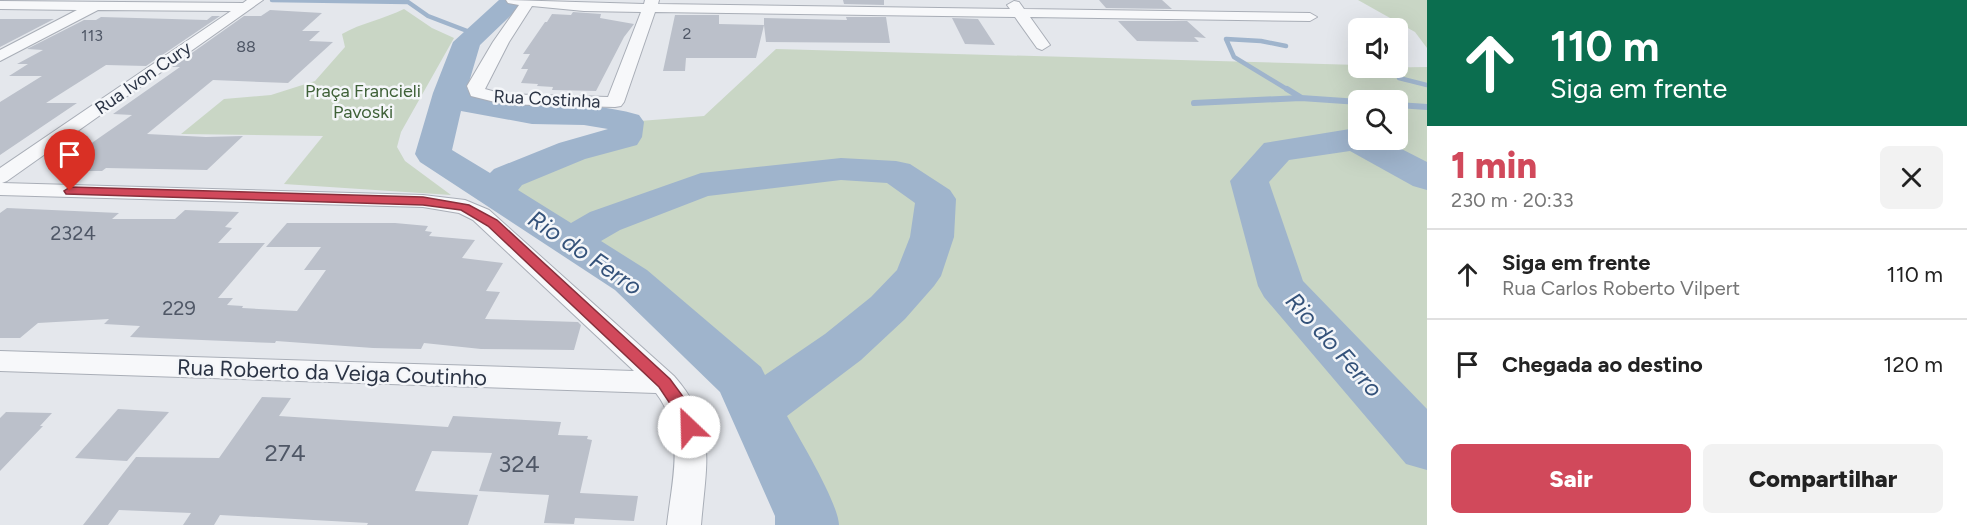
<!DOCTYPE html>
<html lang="pt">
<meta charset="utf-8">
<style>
:root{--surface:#fff;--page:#f2f2f2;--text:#222;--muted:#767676;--line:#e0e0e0;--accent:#d1495b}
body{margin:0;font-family:Figtree,sans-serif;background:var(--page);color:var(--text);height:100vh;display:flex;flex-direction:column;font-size:22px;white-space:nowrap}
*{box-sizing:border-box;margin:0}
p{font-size:20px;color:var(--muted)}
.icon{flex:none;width:33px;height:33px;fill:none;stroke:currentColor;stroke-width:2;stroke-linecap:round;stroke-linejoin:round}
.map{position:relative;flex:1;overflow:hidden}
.details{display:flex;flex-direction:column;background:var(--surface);width:540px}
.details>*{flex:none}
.hud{background:#0b6e4f;color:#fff;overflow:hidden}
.buttons{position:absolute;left:1348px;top:18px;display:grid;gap:12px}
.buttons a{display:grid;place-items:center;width:60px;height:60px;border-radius:9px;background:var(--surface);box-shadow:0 6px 24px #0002;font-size:30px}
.pin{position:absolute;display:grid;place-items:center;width:51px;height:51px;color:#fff;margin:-62px -26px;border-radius:50% 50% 50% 0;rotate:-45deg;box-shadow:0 0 6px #0007}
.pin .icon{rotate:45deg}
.me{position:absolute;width:66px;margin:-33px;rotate:336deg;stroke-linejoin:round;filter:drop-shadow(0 0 4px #0008)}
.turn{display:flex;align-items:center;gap:21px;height:126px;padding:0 24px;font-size:27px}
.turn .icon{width:78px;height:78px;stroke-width:2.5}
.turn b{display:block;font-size:42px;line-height:51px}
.round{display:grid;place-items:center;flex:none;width:63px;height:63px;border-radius:9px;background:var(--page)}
.headline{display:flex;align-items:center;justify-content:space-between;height:102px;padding:0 24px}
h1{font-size:36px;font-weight:800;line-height:45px;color:var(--accent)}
.cta{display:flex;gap:12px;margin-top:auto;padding:12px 24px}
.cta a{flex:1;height:69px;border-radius:9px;background:var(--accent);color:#fff;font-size:24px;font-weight:800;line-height:69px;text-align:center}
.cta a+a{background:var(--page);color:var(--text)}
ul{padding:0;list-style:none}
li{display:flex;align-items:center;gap:18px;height:90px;padding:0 24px;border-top:2px solid var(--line)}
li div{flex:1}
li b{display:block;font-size:22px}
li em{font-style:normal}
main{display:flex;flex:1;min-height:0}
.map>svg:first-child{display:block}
.green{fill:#c9d6c5;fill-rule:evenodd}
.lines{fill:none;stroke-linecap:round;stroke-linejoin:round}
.stream-far1{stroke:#9fb4cc;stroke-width:4.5}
.stream{stroke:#9fb4cc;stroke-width:6}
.river{fill:#9fb4cc;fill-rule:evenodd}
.building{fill:#bbc0ca}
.street-casing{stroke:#a9aeb7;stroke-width:2}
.street{fill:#f7f8fa;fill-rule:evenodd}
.route{fill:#d1495b;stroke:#882f3b;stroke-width:1.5}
.labels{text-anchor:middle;stroke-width:5;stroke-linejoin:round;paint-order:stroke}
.far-number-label{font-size:16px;fill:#4f5766}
.far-street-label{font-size:18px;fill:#2b3445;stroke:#f4f6f9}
.far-park-label{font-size:18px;fill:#3f6138;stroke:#f4f6f9}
.number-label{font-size:20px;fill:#4f5766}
.street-label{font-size:22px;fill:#2b3445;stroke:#f4f6f9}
.water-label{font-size:24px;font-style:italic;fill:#34527a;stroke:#f4f6f9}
.near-number-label{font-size:24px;fill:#4f5766}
</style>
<main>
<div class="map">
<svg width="1427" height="525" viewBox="0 0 1427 525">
<rect width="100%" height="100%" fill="#e4e7ec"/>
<g class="green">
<path d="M1358 0H1427V48L1415 32Z"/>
<path d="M404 9 432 28 454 38 401 132 397 147 405 161 451 195 284 184 323 136 181 134 224 99 271 95 315 81 345 47 342 34C361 23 384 19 404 9Z"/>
<path d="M776 49 1359 65V68L1427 67V525H804L742 381 631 280 510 205 508 177 572 151 624 137 627 122 704 116ZM1398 100V140H1359V100Z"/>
</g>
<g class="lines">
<g class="stream-far1">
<path d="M272 0 408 2 428 16 475 34"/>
<path d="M1286 46 1261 41 1226 39 1234 57 1290 91"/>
<path d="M1399 78 1427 85"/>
</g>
<g class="stream">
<path d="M1287 89 1300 97"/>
<path d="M1194 103 1301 98 1359 102"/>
<path d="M1398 105 1427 107"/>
</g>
<g class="river">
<path d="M499 0H527L480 45 467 89C504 106 545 101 585 105 603 107 622 110 639 115L644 122 642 137 637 145 585 159 522 185 518 190 571 223 590 212 701 173 841 158 896 161 910 164 950 190 956 199 954 237 941 276 934 286 905 319 861 360 787 416C800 440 838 502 839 525H775V516L720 392 615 290 420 162 415 154 433 93 453 42ZM461 111 532 124 584 125 608 129 559 143 494 169 490 173 452 150ZM841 180 887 183 915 203 910 237 897 270 871 297 825 334 765 375 761 367 647 270 601 241 620 230 708 196Z"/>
<path d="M1356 128 1359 129V140H1384L1427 162V190L1413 186 1350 151 1289 160 1269 182 1303 281 1427 409V470L1406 464 1264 297 1258 286 1230 181 1264 143Z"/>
</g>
</g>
<g class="building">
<path d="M843 0H884V5L844 4Z"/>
<path d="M1099 0H1162L1172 9 1106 8Z"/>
<path d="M270 10 322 13 302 31H320L309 41 333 42 288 83 213 80 147 134 206 137 243 136 207 170 106 168 102 171H66L73 163 60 165 132 115 113 114 180 67H172L244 16H261Z"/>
<path d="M573 12 601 14 600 18 634 24 624 37 596 91 552 90 553 87 537 86 538 84 521 83 528 69H521L530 54H523L545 22H547L552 14 571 15Z"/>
<path d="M675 15H719V24L764 25V18L847 20 846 17H886L890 43 766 42 764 25 756 58H686L685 71H663Z"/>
<path d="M212 16H220L146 66 106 65 46 103H77L0 155V102L42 76H9L28 64H17L43 50 27 49 84 20H96L101 17 207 20Z"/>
<path d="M952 18 978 19 995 45 965 44Z"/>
<path d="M0 19H54L0 47Z"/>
<path d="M1118 21H1187L1206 38 1194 37 1199 42 1137 41Z"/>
<path d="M7 208 119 213 112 219H175L185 210 239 212 225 227 232 228 218 243H265L218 298H233L227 305 243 306 242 308 297 311 326 270H304L321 247H266L287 223H395L428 226 425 231 432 232 429 236 475 240 462 258 503 263 486 291 500 292 485 319 578 322 581 325 574 350 481 349 424 343 421 349 373 348 276 341 275 343 130 337 140 326 104 324 109 319 38 323 20 338H0V213Z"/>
<path d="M262 397 291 398 279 416 448 427 453 416 561 422 558 435 588 436 587 439 592 440 580 493 638 496 634 521 575 518 574 524 544 523 549 495 479 491 492 453 432 451 415 491 478 495 468 525H367L368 523 220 515 214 525H183L191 513 119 510 108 525H83L136 457 219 458Z"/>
<path d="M118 409 169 412 127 461 75 458Z"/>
<path d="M6 412 52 413 40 426H43L0 471V418Z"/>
</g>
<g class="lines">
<defs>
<g id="street">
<path d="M247 0H263L7 181 2 183 423 195 465 200 489 210 674 376C718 426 706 464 701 525H667C672 480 686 432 656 393L0 371V351L634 371 473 220 459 213 423 207 0 195V168L231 11 98 10 0 61V50L77 10 0 9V1L243 3Z"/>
<path d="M506 0 644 4 645 0H659L658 4 1010 9 1007 5 1014 1 1019 2 1024 9 1310 13 1317 17 1310 21 1030 17 1050 45 1042 50 1037 48 1015 17 655 12 624 102 621 106 615 107 503 104 471 96 467 86 493 42 519 5 508 3ZM532 6 584 11 641 12 608 97 503 94 485 89 509 42Z"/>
</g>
</defs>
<use href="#street" class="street-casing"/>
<use href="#street" class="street"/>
</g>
<path class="route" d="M70 187 423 197 469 205 497 220 670 379 687 402 697 427 695 432 689 434 683 432 673 408 659 387 488 226 461 210 423 205 66 194 64 191Z"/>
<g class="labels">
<g class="far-number-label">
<text x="687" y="39">2</text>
<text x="92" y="41">113</text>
<text x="246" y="52">88</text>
</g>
<g class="far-street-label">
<text transform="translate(143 78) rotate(-35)" y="6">Rua Ivon Cury</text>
<text transform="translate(547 99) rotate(3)" y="6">Rua Costinha</text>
</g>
<g class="far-park-label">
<text x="363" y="97">Praça Francieli<tspan x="363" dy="21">Pavoski</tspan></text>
</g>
<g class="number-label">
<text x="73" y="240">2324</text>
<text x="179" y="315">229</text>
</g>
<g class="street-label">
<text transform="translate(332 372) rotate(2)" y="8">Rua Roberto da Veiga Coutinho</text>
</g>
<g class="water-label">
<text transform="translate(585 253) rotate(34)" y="8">Rio do Ferro</text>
<text transform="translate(1334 345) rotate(48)" y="8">Rio do Ferro</text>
</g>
<g class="near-number-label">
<text x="285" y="461">274</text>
<text x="519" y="472">324</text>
</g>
</g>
</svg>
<div class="buttons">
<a><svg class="icon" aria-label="sound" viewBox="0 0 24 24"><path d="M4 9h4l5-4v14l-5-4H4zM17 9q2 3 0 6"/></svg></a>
<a><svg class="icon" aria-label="search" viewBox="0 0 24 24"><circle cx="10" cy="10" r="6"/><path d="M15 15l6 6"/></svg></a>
</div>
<div class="pin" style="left:70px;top:191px;background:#d93025"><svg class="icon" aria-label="arrive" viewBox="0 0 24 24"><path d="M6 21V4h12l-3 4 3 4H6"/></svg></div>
<svg class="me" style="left:689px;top:427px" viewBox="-20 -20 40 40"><circle r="19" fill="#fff"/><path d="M0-13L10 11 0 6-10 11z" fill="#d1495b"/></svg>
</div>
<section class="details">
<div class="hud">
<div class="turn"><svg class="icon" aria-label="ahead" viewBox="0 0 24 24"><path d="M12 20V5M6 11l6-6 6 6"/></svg><div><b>110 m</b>Siga em frente</div></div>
</div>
<div class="headline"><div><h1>1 min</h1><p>230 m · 20:33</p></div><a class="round"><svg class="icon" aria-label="close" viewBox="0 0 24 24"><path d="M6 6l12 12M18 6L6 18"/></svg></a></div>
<ul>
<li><svg class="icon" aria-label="ahead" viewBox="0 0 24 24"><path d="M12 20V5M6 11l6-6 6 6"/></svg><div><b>Siga em frente</b><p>Rua Carlos Roberto Vilpert</p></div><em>110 m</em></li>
<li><svg class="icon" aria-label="arrive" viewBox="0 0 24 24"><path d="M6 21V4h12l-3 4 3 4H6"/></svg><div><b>Chegada ao destino</b></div><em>120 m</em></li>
</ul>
<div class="cta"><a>Sair</a><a>Compartilhar</a></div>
</section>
</main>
